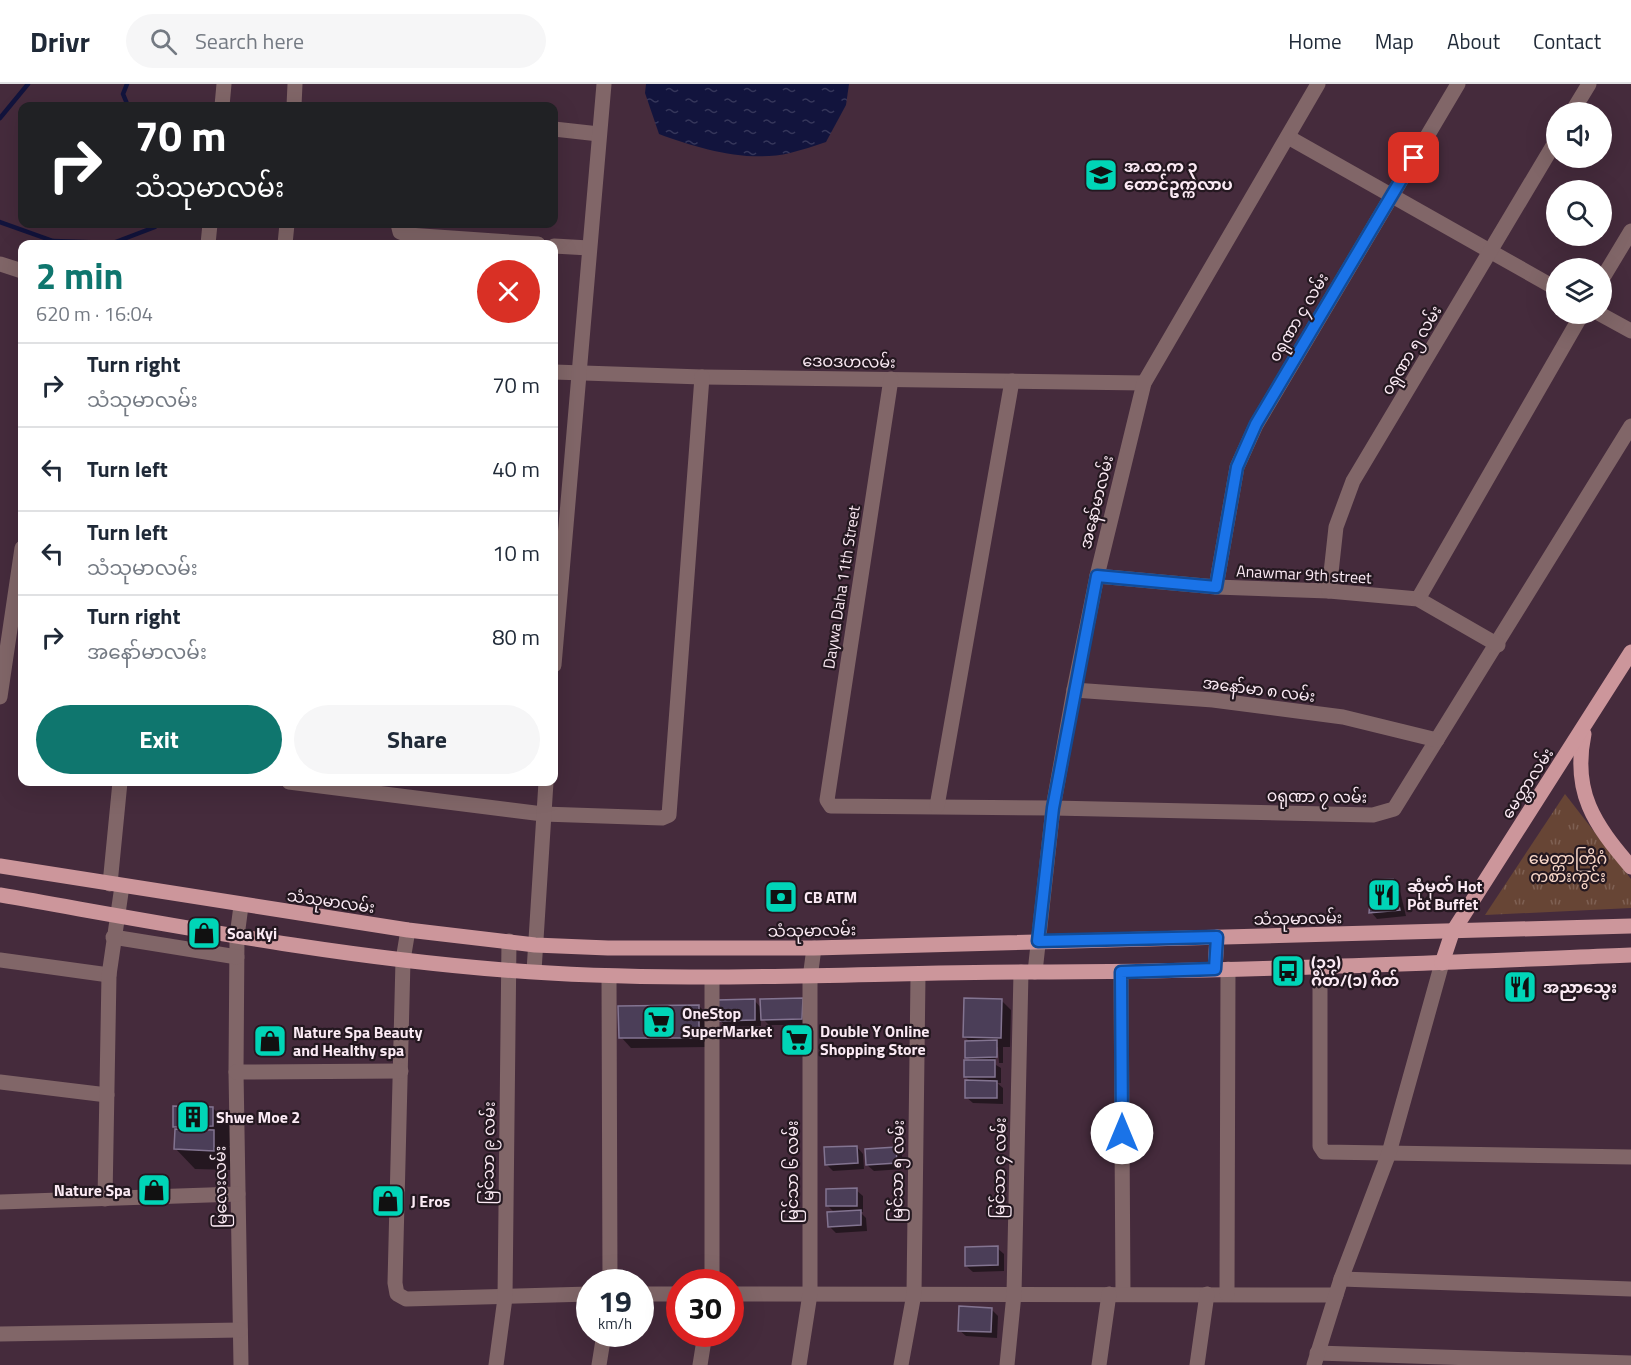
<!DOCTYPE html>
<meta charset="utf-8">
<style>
:root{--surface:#fff;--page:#f6f6f7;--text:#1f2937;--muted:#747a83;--line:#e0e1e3;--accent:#0f766e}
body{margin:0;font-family:"Titillium Web","Noto Sans Myanmar",sans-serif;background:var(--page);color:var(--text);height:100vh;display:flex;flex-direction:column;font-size:22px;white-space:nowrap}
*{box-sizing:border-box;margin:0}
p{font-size:20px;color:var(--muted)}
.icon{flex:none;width:33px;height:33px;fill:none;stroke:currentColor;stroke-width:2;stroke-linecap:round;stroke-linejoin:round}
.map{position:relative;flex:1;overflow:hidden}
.side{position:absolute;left:18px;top:156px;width:540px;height:546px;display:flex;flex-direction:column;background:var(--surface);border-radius:12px;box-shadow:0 6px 24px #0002}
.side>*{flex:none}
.guide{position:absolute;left:18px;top:18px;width:540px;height:126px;border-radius:12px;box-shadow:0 6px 24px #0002;background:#202124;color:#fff;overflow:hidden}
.controls{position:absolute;left:1546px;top:18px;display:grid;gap:12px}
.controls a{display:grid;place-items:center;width:66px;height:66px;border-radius:50%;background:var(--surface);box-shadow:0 6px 24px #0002;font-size:30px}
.speed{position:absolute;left:576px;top:1185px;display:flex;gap:12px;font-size:30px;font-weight:700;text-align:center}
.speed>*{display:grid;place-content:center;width:78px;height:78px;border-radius:50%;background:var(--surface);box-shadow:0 6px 24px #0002;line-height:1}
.speed small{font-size:15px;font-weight:400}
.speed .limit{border:9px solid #d22;background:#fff;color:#111}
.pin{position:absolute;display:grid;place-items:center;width:51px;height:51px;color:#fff;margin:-26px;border-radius:12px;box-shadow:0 3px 9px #0006}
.me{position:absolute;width:66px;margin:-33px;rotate:0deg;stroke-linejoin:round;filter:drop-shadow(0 0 4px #0008)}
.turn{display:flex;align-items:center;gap:21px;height:126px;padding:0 18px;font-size:27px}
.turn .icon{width:78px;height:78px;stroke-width:2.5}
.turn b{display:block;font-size:42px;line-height:51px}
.round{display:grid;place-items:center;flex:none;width:63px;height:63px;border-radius:32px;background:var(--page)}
.head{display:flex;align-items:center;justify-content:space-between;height:102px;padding:0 18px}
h1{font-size:36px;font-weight:700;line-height:45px;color:var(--accent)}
.action{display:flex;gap:12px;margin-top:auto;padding:12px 18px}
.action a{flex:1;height:69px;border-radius:36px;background:var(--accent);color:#fff;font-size:24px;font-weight:700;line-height:69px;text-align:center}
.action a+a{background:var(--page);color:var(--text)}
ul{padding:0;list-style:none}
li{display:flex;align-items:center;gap:18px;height:84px;padding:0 18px;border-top:2px solid var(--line)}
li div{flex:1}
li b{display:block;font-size:22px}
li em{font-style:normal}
header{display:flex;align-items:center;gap:36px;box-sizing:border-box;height:84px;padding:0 30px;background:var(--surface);border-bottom:2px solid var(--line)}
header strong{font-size:28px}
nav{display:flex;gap:33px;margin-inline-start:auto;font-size:21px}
.search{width:420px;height:54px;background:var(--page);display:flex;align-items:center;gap:15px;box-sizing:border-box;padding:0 21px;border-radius:33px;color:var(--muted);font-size:22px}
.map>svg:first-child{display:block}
.grass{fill:url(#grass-tufts)}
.water{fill:url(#water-ripples)}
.shadow{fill:#0007}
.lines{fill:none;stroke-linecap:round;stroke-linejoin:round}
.stream{stroke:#12143d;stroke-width:4.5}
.building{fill:#4b3e58;stroke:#837491;stroke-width:1.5}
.minor{stroke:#816668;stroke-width:15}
.major{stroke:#cc969b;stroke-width:15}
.route-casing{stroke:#114b97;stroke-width:15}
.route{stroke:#1a73e8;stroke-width:10}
.labels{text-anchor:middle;stroke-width:4.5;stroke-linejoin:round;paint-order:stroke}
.poi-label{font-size:16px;font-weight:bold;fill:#fbeaf4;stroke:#241820;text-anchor:start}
.street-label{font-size:16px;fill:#fbeaf4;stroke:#241820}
.park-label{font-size:16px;fill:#f9d8c9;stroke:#241820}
</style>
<header>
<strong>Drivr</strong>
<div class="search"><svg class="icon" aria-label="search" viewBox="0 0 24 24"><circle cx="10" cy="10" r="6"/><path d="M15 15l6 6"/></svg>Search here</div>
<nav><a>Home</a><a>Map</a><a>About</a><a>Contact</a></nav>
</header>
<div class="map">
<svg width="1631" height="1281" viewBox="0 0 1631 1281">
<defs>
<pattern id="grass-tufts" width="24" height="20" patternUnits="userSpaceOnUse" patternTransform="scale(1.5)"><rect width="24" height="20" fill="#674535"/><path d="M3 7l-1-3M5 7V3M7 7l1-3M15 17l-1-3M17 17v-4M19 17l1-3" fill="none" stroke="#7e6053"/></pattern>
<pattern id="water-ripples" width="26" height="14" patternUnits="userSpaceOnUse" patternTransform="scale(1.5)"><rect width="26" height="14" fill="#12143d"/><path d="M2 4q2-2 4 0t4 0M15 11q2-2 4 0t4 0" fill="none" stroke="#35365a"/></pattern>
</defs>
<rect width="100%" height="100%" fill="#452b3c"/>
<path class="grass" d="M1565 710 1631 795V824L1485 831Z"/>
<path class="water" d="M646 0H849L846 21 826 58C814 62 802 66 790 69 748 79 699 65 659 50L645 9Z"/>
<g class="shadow">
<path d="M1393 797 1399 803 1406 832 1377 835 1371 828Z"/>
<path d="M754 916 762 925 802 916 808 941H769L761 933V942L726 943 720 936Z"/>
<path d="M1001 916 1011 926 1010 963H1003V979H999L998 963H995L996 981 1001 984V999H997L1003 1004V1020L973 1019 966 1013 971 998 966 993 972 978 967 973 970 958 965 953Z"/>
<path d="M699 922 709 932 708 963 631 964 621 953Z"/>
<path d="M213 1024 233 1045V1062H229L234 1067 233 1086 195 1085 175 1064 179 1047 174 1043Z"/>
<path d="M857 1063 863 1070 864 1085 833 1087 826 1080Z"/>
<path d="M896 1065 902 1071 903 1085 874 1087 867 1081Z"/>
<path d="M856 1106 863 1112V1128H860L866 1134 867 1147 836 1149 829 1142 835 1129 828 1122Z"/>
<path d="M997 1164 1004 1170V1187L973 1188 966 1182Z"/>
<path d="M991 1225 998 1232 997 1254 966 1252 959 1246Z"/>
</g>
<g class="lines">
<g class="stream">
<path d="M127 0 123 10 128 22"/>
<path d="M0 34 28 0"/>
<path d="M0 138 53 157 113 159 155 143V140"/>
</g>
</g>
<g class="building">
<path d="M1393 795 1400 826 1369 829 1372 796Z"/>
<path d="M803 914 802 935 761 936 760 915Z"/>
<path d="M964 914 1002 915 1001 954 963 953Z"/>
<path d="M755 915V936L718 937 717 916Z"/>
<path d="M699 921V954H619L618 922Z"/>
<path d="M997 956V973L965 974V957Z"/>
<rect x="964" y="976" width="31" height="17"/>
<path d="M965 996 997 997V1014H965Z"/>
<path d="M173 1022 213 1023V1042L173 1043Z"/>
<path d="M175 1045 214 1046V1067L174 1065Z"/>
<path d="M857 1062 858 1079 825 1081 824 1063Z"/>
<path d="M896 1063 897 1079 866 1081 865 1065Z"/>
<path d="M857 1104V1122H826V1105Z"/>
<path d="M861 1126V1141L828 1143 827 1128Z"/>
<path d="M998 1162V1181L965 1182V1163Z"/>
<path d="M959 1222 992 1224 991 1248 958 1247Z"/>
</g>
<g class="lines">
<g class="minor">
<path d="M222 22 224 0"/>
<path d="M294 22 295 0"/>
<path d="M1572 28 1589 0"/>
<path d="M554 45 599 50"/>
<path d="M1288 53 1557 205"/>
<path d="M398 140 400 148 408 151 538 160"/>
<path d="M208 160 210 140"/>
<path d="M285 160 287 140"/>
<path d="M554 162 589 164"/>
<path d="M0 180 22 187"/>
<path d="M1602 195 1631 147"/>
<path d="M1600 230 1631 247"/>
<path d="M554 288 702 293 1144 299"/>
<path d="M891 295 827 716 831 722 1053 724 1373 731 1394 725 1631 342"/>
<path d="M1097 492 1216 503 1329 507 1418 515 1498 561"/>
<path d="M1216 503 1237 383 1256 341 1458 0"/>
<path d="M1329 507 1336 443 1353 397 1557 55"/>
<path d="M1418 515 1582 230"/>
<path d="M554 581 604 0"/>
<path d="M1074 606 1213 616 1343 633 1437 656"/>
<path d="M0 613 22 464"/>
<path d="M289 698 543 730 662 734 669 731 702 293"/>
<path d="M937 722 1012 297"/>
<path d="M110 800 120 698"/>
<path d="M241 822 237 852 236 988 241 1281"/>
<path d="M408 846 403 876 395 1199 397 1210 406 1215 590 1210"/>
<path d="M113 853 237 873"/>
<path d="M0 876 109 891"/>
<path d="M1320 883V1062L1324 1068 1631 1073"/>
<path d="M534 887 546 698"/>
<path d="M1035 888 1053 724 1074 606 1097 492 1144 299 1318 0"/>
<path d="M1121 888 1123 1210"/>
<path d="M609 892 610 1198"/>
<path d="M712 894V1198"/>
<path d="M236 988 401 987"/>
<path d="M0 998 107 1011"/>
<path d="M105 1115 109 891 122 802"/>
<path d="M0 1118 238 1110"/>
<path d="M1341 1195 1631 1205"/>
<path d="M640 1210H680"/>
<path d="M730 1210 1336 1211"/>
<path d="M1227 1210 1228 885"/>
<path d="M0 1250 240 1246"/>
<path d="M1317 1269 1631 1279"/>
<path d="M496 1281 505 1214 509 857"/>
<path d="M599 1281 604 1250"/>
<path d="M700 1281 705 1250"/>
<path d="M799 1281 810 1210V894L814 864"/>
<path d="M901 1281 914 1210 918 892"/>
<path d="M1007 1281 1014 1210 1021 888"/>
<path d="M1099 1281 1109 1210"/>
<path d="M1197 1281 1207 1210"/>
<path d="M1314 1281 1341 1195 1389 1069 1442 879"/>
</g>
<g class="major">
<path d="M1584 650C1572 708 1594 740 1631 783"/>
<path d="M0 782 408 846 535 861 608 864H814L1631 842"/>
<path d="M0 811C167 840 335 873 504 886 677 900 850 889 1022 888 1225 888 1428 879 1631 871"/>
<path d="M1442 879 1452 849 1631 568"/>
<path d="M1215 885 1217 853"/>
</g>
</g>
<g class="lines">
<defs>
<path id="route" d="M1122 1049 1121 888 1215 885 1217 853 1038 857 1053 724 1097 492 1216 503 1237 383 1256 340 1414 74"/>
</defs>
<use href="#route" class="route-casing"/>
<use href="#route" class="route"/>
</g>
<defs>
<symbol id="school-square" viewBox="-11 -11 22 22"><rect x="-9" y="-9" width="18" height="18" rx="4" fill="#00d5b7" stroke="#241820"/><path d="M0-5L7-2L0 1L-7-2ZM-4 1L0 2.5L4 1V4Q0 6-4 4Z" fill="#111"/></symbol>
<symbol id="restaurant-square" viewBox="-11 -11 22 22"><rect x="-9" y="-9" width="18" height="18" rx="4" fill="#00d5b7" stroke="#241820"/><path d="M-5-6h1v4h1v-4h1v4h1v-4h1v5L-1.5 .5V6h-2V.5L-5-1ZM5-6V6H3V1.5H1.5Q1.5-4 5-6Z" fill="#111"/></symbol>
<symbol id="bank-square" viewBox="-11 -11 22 22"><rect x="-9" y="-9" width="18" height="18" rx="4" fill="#00d5b7" stroke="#241820"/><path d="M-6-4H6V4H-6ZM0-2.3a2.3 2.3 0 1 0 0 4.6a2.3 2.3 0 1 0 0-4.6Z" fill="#111"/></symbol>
<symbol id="shop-square" viewBox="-11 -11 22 22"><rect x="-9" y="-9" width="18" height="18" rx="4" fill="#00d5b7" stroke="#241820"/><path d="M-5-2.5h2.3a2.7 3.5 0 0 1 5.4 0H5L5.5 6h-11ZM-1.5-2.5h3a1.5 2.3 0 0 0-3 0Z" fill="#111"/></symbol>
<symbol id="bus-square" viewBox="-11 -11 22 22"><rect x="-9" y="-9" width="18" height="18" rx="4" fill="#00d5b7" stroke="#241820"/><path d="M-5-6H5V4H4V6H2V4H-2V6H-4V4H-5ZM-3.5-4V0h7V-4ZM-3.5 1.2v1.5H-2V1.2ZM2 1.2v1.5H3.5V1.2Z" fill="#111"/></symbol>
<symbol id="supermarket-square" viewBox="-11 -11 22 22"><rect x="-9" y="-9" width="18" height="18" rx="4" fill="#00d5b7" stroke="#241820"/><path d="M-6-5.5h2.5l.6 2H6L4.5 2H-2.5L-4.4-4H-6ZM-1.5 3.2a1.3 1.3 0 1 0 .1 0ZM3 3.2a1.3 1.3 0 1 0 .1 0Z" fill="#111"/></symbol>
<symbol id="building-square" viewBox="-11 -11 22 22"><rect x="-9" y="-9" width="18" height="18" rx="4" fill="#00d5b7" stroke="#241820"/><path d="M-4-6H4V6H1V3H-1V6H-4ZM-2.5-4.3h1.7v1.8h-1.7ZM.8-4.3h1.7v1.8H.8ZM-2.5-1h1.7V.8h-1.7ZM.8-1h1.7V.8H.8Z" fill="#111"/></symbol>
</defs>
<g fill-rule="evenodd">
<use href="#school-square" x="1082" y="72" width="38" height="38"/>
<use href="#restaurant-square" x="1365" y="792" width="38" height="38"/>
<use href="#bank-square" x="762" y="794" width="38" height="38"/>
<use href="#shop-square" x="185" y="830" width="38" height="38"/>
<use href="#bus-square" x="1269" y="868" width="38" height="38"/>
<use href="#restaurant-square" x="1501" y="884" width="38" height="38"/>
<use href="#supermarket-square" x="640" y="919" width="38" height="38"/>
<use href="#supermarket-square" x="778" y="937" width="38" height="38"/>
<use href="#shop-square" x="251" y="938" width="38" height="38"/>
<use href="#building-square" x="174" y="1014" width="38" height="38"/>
<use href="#shop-square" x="135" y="1087" width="38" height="38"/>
<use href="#shop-square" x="369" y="1098" width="38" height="38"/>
</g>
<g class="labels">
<g class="poi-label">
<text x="1124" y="88">အ.ထ.က ၃<tspan x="1124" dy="18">တောင်ဥက္ကလာပ</tspan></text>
<text x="1407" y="808">ဆုံမှတ် Hot<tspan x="1407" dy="18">Pot Buffet</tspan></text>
<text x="804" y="819">CB ATM</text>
<text x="227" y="855">Soa Kyi</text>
<text x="1311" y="884">(၃၁)<tspan x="1311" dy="18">ဂိတ်/(၁) ဂိတ်</tspan></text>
<text x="1543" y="909">အညာသွေး</text>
<text x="682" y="935">OneStop<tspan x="682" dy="18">SuperMarket</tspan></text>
<text x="820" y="953">Double Y Online<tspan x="820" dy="18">Shopping Store</tspan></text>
<text x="293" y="954">Nature Spa Beauty<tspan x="293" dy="18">and Healthy spa</tspan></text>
<text x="216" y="1039">Shwe Moe 2</text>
<text x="131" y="1112" text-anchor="end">Nature Spa</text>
<text x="411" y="1123">J Eros</text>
</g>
<g class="street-label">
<text transform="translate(1298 233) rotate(-59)" y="6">၀ရုဏာ ၄ လမ်း</text>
<text transform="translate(1411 266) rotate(-59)" y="6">၀ရုဏာ ၅ လမ်း</text>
<text transform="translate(849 277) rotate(1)" y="6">ဒေဝဒဟလမ်း</text>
<text transform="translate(1096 418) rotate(-76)" y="6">အနော်မာလမ်း</text>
<text transform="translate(1304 490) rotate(3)" y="6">Anawmar 9th street</text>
<text transform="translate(841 503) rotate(-81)" y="6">Daywa Daha 11th Street</text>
<text transform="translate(1259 605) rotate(7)" y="6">အနော်မာ ၈ လမ်း</text>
<text transform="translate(1527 699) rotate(-57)" y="6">မေတ္တာလမ်း</text>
<text transform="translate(1317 712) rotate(1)" y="6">၀ရုဏာ ၇ လမ်း</text>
<text transform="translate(331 817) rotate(8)" y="6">သံသုမာလမ်း</text>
<text transform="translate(1298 834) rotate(-1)" y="6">သံသုမာလမ်း</text>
<text transform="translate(812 846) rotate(-1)" y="6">သံသုမာလမ်း</text>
<text transform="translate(488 1069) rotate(-89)" y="6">မြင်သာ ၉ လမ်း</text>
<text transform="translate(999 1084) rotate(-89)" y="6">မြင်သာ ၄ လမ်း</text>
<text transform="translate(897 1087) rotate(-89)" y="6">မြင်သာ ၅ လမ်း</text>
<text transform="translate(792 1088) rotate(-90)" y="6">မြင်သာ ၆ လမ်း</text>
<text transform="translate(220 1103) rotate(-91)" y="6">မြလေးလမ်း</text>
</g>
<g class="park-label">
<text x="1568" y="780">မေတ္တာတြိဂံ<tspan x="1568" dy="18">ကစားကွင်း</tspan></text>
</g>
</g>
</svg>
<div class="controls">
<a><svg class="icon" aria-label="sound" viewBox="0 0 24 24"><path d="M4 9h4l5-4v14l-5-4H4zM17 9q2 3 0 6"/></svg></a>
<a><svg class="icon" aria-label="search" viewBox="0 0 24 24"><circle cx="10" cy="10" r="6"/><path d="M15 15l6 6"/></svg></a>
<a><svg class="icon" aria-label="layers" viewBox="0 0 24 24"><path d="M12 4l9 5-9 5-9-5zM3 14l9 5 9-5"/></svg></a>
</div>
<div class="speed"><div>19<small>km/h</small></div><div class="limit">30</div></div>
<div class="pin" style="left:1414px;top:74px;background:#d93025"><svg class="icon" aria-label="arrive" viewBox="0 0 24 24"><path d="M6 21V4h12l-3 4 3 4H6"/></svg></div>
<svg class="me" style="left:1122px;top:1049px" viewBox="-20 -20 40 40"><circle r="19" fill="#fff"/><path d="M0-13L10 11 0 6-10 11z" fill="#1a73e8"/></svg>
<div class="guide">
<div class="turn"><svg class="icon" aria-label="right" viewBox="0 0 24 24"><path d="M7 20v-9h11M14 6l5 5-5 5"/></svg><div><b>70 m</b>သံသုမာလမ်း</div></div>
</div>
<section class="side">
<div class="head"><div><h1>2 min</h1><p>620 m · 16:04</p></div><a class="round" style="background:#d93025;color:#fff"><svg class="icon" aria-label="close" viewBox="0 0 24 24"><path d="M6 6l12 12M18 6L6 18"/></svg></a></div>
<ul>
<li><svg class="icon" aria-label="right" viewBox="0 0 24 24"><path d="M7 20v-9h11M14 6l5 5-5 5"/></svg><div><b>Turn right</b><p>သံသုမာလမ်း</p></div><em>70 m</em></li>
<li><svg class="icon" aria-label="left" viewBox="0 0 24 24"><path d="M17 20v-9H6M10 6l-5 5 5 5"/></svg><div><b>Turn left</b></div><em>40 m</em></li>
<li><svg class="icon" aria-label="left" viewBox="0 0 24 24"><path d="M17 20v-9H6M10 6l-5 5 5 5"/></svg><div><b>Turn left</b><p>သံသုမာလမ်း</p></div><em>10 m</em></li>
<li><svg class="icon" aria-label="right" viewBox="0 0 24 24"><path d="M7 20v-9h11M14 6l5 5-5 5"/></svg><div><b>Turn right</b><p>အနော်မာလမ်း</p></div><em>80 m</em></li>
</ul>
<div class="action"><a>Exit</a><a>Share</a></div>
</section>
</div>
